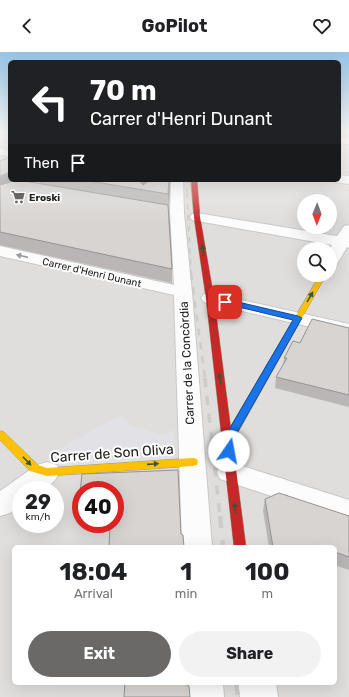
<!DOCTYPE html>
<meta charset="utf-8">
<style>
:root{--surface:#fff;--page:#f2f2f2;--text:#202124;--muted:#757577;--accent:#6a6968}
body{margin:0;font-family:Rubik,sans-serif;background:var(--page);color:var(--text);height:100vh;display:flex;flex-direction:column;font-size:15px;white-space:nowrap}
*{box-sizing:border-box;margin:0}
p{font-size:13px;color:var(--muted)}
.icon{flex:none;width:22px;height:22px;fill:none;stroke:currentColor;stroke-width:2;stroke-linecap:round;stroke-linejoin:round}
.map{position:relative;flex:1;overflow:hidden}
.details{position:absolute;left:12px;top:493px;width:325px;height:140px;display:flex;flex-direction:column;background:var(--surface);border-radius:6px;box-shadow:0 4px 16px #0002}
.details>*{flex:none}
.guide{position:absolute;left:8px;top:8px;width:333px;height:122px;border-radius:6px;box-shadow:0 4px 16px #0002;background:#202124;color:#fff;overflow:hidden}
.needle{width:26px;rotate:181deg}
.buttons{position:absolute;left:297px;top:142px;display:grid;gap:8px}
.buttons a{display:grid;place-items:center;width:40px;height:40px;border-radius:50%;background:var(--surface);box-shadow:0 4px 16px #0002;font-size:20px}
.speed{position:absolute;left:12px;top:429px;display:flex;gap:8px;font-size:20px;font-weight:700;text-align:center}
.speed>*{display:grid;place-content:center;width:52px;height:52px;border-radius:50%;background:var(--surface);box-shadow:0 4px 16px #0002;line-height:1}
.speed small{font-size:10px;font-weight:400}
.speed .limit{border:6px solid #d22;background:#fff;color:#111}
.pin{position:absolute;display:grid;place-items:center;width:34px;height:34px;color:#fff;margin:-17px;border-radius:8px;box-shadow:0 2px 6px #0006}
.me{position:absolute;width:44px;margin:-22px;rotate:12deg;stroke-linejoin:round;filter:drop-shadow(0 0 3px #0008)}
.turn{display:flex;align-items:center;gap:14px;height:84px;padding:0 16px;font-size:18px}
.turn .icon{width:52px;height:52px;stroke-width:2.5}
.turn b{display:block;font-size:28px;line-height:34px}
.then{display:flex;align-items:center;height:38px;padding:0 16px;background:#0003;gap:8px;font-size:15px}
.eta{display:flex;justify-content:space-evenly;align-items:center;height:68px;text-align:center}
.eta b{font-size:24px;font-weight:700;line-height:28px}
.cta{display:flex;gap:8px;margin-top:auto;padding:8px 16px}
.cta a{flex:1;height:46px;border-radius:24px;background:var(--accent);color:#fff;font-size:16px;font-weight:700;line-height:46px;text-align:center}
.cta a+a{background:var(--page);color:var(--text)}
header{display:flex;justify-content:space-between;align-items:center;height:52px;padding:0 16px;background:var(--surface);font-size:18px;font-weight:700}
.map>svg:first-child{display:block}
.residential{fill:#dfdedc;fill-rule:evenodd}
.parking{fill:#e0dfde}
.plaza{fill:#e2e1e5}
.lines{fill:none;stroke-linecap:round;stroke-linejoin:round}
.street-casing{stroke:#c9c8c7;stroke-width:2}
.slow-casing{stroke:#999a82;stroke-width:1}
.jam-casing{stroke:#999a82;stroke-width:1}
.street{fill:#fdfcfc;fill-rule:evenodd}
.slow{fill:#ffc107;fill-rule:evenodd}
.jam{fill:#c62828;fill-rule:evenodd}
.rail-far4{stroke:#ccc;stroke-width:1.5;stroke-dasharray:4 4;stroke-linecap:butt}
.rail-far3{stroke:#ccc;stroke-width:2;stroke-dasharray:5.5 5.5;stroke-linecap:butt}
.rail-far2{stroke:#ccc;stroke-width:2.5;stroke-dasharray:7 7;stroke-linecap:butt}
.rail-far1{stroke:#ccc;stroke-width:3.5;stroke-dasharray:9 9;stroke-linecap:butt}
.rail{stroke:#ccc;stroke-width:4.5;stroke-dasharray:12 12;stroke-linecap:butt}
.wall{fill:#b9b6b5}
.shaded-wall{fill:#969493}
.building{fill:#d7d4d2;stroke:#969493}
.oneway{fill:#335a34}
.oneway2{fill:#9a9a9a}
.route{fill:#1a73e8;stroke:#114b97}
.labels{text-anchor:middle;stroke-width:4;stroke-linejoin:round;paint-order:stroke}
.far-poi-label{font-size:10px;font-weight:bold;fill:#222;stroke:#fff;text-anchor:start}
.far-street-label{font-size:10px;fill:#222;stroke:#fff}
.street-label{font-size:12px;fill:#222;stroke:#fff}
.near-street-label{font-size:14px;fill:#222;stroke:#fff}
</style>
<header><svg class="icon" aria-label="back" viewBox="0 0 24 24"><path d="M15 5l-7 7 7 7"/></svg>GoPilot<svg class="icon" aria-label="heart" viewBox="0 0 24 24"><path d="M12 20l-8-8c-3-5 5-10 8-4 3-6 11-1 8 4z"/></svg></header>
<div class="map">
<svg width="349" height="645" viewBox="0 0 349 645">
<rect width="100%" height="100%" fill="#f0eeeb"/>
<path class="residential" d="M0 80H10V128H339V80H349V645H0ZM304 149H330V175H304ZM304 197H330V223H304ZM21 438H55V472H21ZM81 438H115V472H81ZM14 495H335V631H14Z"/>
<path class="parking" d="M57 459 78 478 76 495H14V631H58L56 645H0V488L31 472H55V460Z"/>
<path class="plaza" d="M121 363 132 374 162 383 174 378V411L47 420 52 401Z"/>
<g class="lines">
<defs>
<g id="street">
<path d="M339 85 349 86V92L339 91Z"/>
<path d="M0 96 10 99V105L0 102Z"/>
<path d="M339 123 349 124V132L335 130 334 128H339Z"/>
<path d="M171 128H183L184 161 192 240 212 495H182L174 243 0 204V194L174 233 170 161Z"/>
<path d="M197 161 337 184 344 174 349 173V196L347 195 336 214 330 216V197L332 193 192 168 190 165 192 162Z"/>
<path d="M210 241 349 272V284L204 250 201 246 204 242Z"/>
<path d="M47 410 57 413 60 420C50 439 40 438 21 438V453L10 461 0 464V439L37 413Z"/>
<path d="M230 410 349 448V470L220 427 217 420 220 413Z"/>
<path d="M185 631H223L224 645H186Z"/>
<path d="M238 631H276L278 645H240Z"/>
</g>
<g id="slow">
<path d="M320 223H326L232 391H224L223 388Z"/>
<path d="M0 379 4 380 38 413 47 416 193 406 197 407 198 410 197 413 193 414 47 424 30 419 0 388Z"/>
</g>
<g id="jam">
<path d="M30 128H38L0 143V139Z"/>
<path d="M191 128H197L200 165 214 246 246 495H234L206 246 194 165Z"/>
</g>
</defs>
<use href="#street" class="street-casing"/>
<use href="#slow" class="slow-casing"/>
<use href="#jam" class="jam-casing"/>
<use href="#street" class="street"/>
<use href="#slow" class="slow"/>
<use href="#jam" class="jam"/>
<path class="rail-far4" d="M187 128V142"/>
<path class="rail-far3" d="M187 141 191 222"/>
<path class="rail-far2" d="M191 221 205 327"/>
<path class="rail-far1" d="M205 326 220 465"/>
<g class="rail">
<path d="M220 464 223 495"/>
<path d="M236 631 238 645"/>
</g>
</g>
<g class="wall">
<path d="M0 109 19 128 40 132 39 128H150L149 129 151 128H170L169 154 172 217V231L0 193Z"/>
<path d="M349 276V355L275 336 276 325 283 314 284 306 300 291Z"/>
<path d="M178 418 181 482 183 483 184 495H109L110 472H115V438H81V472H110L80 473 78 460 82 422Z"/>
<path d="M265 447 349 464V518L335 513V495H269L263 459Z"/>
</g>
<g class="shaded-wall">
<path d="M10 120V128H20L0 136V124Z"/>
<path d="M138 128H150L141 138Z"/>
<path d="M169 128H170L169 154 168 142Z"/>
</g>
<g class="building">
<path d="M10 105V120L0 124V109Z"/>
<path d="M18 128 168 153 172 217 0 180V133Z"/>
<path d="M83 128H139H138L143 133 151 128H169L168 142Z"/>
<path d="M312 267 349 276V343L276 325 287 306H284L293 289 300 291Z"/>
<path d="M178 418 181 482 183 483 184 495H109L110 472H115V438H81V460H78L82 422Z"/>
<path d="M279 441 349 464V505L335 500V495H273L265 447Z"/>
<path d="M125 631H185V632L189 634 190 645H124Z"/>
</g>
<defs><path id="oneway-solid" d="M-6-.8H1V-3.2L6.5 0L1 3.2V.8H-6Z"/></defs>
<g class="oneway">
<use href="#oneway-solid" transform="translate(203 198) rotate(-99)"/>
<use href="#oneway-solid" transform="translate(310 245) rotate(-60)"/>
<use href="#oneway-solid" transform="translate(220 327) rotate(-97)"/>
<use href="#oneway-solid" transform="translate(27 409) rotate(46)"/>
<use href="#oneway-solid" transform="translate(153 412) rotate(-4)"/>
<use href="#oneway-solid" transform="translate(235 456) rotate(-97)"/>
</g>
<use class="oneway2" href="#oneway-solid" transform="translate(22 204) rotate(-167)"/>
<linearGradient id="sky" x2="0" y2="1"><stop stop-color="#97c4e6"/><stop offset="0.47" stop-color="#f8f7f6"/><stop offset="1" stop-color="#f8f7f6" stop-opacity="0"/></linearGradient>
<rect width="349" height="170" fill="url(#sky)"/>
<path class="route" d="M225 247 298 264 302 266 233 388 234 399 232 401H225L223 388 293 268 222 251V248Z"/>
<defs>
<symbol id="supermarket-bare" viewBox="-9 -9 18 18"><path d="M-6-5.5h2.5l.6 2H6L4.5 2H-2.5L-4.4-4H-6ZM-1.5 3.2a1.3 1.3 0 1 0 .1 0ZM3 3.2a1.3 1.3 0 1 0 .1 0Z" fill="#6a6968" stroke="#fff" stroke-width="2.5" paint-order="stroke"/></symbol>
</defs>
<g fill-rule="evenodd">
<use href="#supermarket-bare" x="8" y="135" width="20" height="20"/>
</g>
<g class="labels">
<g class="far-poi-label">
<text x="29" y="149">Eroski</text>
</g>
<g class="far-street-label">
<text transform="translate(92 220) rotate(13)" y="4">Carrer d'Henri Dunant</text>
</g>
<g class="street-label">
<text transform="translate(187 311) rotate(-93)" y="4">Carrer de la Concòrdia</text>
</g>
<g class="near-street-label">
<text transform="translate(112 401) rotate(-4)" y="5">Carrer de Son Oliva</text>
</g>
</g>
</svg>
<div class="buttons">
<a><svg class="needle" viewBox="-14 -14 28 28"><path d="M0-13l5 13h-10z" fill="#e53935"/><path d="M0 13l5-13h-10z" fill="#757577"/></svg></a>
<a><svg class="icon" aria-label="search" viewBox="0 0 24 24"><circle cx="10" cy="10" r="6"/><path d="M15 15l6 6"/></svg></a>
</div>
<div class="speed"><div>29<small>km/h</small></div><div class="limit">40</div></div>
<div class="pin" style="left:225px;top:250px;background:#d93025"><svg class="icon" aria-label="arrive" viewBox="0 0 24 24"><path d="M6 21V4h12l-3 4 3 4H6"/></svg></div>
<svg class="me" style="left:229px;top:399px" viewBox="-20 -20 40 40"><circle r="19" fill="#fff"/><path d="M0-13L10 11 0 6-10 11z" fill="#1a73e8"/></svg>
<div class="guide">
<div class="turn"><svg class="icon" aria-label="left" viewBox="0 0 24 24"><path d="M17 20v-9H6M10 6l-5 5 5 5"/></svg><div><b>70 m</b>Carrer d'Henri Dunant</div></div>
<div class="then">Then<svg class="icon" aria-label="arrive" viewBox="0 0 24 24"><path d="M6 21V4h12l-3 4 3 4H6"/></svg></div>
</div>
<section class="details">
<div class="eta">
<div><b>18:04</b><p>Arrival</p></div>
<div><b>1</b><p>min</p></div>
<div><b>100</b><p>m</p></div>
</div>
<div class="cta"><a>Exit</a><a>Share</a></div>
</section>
</div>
